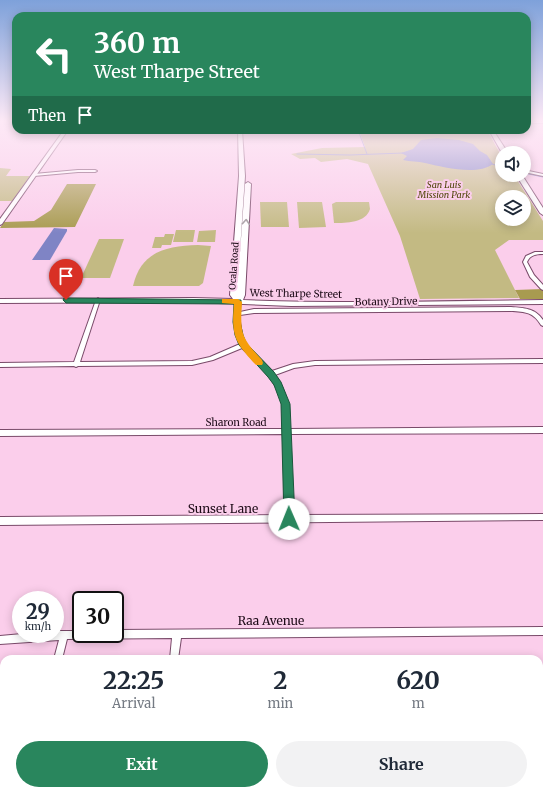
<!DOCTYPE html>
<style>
:root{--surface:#fff;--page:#f2f2f3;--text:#1f2937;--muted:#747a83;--accent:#29865d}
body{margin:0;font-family:Merriweather,serif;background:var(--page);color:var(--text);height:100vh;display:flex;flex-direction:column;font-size:15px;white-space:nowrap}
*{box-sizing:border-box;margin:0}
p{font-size:13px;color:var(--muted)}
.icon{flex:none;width:22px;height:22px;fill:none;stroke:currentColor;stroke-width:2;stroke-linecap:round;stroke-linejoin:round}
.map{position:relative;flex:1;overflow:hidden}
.panel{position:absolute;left:0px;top:655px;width:543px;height:140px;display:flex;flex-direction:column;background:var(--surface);border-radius:12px 12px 0 0;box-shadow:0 2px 10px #0003}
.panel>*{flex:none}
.banner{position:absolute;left:12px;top:12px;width:519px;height:122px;border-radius:12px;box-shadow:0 2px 10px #0003;background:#29865d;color:#fff;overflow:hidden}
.tools{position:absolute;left:495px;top:146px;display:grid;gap:8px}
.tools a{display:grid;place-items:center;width:36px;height:36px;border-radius:50%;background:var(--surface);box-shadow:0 2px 10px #0003;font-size:20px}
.speed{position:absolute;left:12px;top:591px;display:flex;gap:8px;font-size:20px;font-weight:700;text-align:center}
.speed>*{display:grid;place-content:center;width:52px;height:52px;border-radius:50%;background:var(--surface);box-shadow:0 2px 10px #0003;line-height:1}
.speed small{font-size:10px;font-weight:400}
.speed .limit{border:2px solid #111;border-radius:6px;background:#fff;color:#111}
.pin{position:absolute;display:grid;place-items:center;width:34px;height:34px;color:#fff;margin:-41px -17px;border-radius:50% 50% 50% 0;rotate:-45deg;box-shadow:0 0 4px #0007}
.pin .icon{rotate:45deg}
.me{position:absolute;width:44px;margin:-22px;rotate:359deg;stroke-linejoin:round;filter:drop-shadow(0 0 3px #0008)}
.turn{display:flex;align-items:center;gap:14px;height:84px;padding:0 16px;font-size:18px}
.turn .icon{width:52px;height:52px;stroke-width:2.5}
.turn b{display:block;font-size:28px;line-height:34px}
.then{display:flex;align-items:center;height:38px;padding:0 16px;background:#0003;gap:8px;font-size:15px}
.eta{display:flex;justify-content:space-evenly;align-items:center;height:68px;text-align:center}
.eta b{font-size:24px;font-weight:700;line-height:28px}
.primary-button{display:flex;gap:8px;margin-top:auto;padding:8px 16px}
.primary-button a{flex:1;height:46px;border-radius:24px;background:var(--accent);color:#fff;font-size:16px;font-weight:700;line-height:46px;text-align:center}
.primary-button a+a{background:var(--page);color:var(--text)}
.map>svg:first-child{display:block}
.green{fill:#c3ba83;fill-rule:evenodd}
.forest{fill:#a89b50}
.water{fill:#7f84c5}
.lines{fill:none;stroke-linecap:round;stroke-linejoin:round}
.stream{stroke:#7f84c5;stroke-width:1}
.street-casing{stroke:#794a69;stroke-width:2}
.secondary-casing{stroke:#794a69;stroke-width:2}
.street{fill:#fff;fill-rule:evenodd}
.secondary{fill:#fff;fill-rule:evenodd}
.oneway{stroke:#a59da2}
.route{fill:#29865d;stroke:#1b573c}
.slow{fill:#f59e0b}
.labels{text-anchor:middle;stroke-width:4;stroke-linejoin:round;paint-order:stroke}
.far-park-label{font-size:9px;font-style:italic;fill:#4f4609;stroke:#fbceeb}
.far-street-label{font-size:9px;fill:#1d0b17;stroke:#fbceeb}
.street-label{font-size:10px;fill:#1d0b17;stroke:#fbceeb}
.near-street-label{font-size:12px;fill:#1d0b17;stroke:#fbceeb}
</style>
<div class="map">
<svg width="543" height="795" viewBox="0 0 543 795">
<rect width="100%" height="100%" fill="#fbceeb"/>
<g class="green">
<path d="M359 130H487L502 157V175H514L543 221V240H509L495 250 519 298 420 299 400 236 368 164 347 159 321 162 315 158 300 159 291 154 322 148 365 147ZM502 197H524V219H502Z"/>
<path d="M0 168 11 169 6 176H30L12 201H0Z"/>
<path d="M260 202H287L289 227H261Z"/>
<path d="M297 202H322L326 227 299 228Z"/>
<path d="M336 202H369L370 209C366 223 346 223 334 223L332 204Z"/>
<path d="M176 230H195L193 242H173Z"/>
<path d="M216 230 215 242H197L199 231Z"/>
<path d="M165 234H174L171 245H162L161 248H152L155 237H164Z"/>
<path d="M99 239H124L110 278H81Z"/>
<path d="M198 245 211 246 203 283 199 286H133C141 251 167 246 198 245Z"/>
</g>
<g class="forest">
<path d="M67 184H96L75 227 0 228 4 222 34 221 51 210Z"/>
<path d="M543 289V299H520L515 290Z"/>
</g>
<g class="water">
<path d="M437 138 459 140 473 144 480 151 487 155 493 164C477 176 443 167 425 163 418 161 410 162 403 160L407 156 401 153 413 149 421 140Z"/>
<path d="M54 228 67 229V231L50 260H32Z"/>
</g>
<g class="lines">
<g class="stream">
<path d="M358 130 367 154"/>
<path d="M297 154 350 155 403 153"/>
<path d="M492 164 502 167"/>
<path d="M524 173 543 177"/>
</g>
<defs>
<g id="street">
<rect x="527" y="122" width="16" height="1"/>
<path d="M78 170H95L97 171 95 172H78L34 176 32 175 34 174Z"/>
<path d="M524 170 543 174V176L524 172Z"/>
<path d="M535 252H543V254C536 254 530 255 527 262L534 275 543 285V290L541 289 530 277 523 262 526 256Z"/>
<path d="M98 298 100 300 80 362 192 361 210 357 240 344C234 329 235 318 236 302L238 300 240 302V312L254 309 511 307C524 308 535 308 543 320V326L541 325C533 312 526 312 511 311L254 313 240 315V322L242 335 245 344 272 371 293 364 315 361 543 359V363L315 365 294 368 275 375C288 393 288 407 289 429L543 427V433L289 434 293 515 543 514V520L0 525V517L285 515 283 434 0 436V430L283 429C282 421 283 411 282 403 277 380 258 364 242 348L213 360 192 365 78 366 76 367 74 366 0 367V363L74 362 96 300Z"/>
<path d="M543 627V635L181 638 178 659H170L172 638 67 639 62 659H54L59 640 0 644V636L22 634H55V631H81V634H115V630Z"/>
<rect x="539" y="767" width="4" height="10"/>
<path d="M19 791H29L28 795H18Z"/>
<path d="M155 791H165L164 795H154Z"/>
<path d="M305 791H321L319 795H304Z"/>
</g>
<g id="secondary">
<path d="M64 130H68L2 224 0 225V219Z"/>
<path d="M238 130H242L245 176 239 266 245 184 248 182 251 184 245 295 243 300C343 304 443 301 543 300V304L291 306 193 302 0 303V299L193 298 233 299 230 295 239 176Z"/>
<path d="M489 130H493L508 153H502Z"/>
<path d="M516 175H522L543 208V215L540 213Z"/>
</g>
</defs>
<use href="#street" class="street-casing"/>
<use href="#secondary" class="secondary-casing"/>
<use href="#street" class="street"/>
<use href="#secondary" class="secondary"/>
</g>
<defs><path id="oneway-chevron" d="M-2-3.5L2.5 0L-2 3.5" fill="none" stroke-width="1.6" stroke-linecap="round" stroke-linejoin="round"/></defs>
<use class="oneway" href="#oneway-chevron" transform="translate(246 222) rotate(-86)"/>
<linearGradient id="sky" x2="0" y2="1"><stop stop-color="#7ea1da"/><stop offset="0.52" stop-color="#fde9f6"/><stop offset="1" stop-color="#fde9f6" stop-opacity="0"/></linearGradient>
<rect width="543" height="233" fill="url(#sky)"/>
<path class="route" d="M64 298 241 300 240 322 243 335 246 343 274 372 281 382 290 404 295 519 293 523 289 525 285 523 284 519 281 404 274 385 268 377 239 345 235 335 233 322 234 304 66 303 63 300Z"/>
<path class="slow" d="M222 299H238L242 302C240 334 241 337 262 360L263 363 262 365H256C235 342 231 336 234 304L222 303Z"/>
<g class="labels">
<g class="far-park-label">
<text x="444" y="188">San Luis<tspan x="444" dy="10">Mission Park</tspan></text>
</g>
<g class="far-street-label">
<text transform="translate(234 266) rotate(-86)" y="3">Ocala Road</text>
</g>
<g class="street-label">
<text transform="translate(296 293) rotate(1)" y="4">West Tharpe Street</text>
<text transform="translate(386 301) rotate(-1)" y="4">Botany Drive</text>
<text x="236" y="426">Sharon Road</text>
</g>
<g class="near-street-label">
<text x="223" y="513">Sunset Lane</text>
<text x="271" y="625">Raa Avenue</text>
</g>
</g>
</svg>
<div class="tools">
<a><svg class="icon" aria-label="sound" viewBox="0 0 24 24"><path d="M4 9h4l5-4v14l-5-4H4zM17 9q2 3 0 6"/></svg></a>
<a><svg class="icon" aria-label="layers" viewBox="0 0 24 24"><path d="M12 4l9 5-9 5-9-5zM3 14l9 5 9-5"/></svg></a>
</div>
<div class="speed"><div>29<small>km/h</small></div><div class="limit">30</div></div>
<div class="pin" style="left:66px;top:300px;background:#d93025"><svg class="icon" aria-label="arrive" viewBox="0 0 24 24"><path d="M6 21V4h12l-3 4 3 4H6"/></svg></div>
<svg class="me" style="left:289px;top:519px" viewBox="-20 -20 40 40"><circle r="19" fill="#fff"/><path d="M0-13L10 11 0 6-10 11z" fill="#29865d"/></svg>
<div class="banner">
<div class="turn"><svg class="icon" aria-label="left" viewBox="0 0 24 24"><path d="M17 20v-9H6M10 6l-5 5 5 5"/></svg><div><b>360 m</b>West Tharpe Street</div></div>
<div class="then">Then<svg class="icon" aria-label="arrive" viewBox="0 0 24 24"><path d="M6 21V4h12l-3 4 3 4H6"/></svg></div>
</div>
<section class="panel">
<div class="eta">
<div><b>22:25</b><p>Arrival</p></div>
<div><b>2</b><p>min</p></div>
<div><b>620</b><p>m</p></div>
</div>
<div class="primary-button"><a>Exit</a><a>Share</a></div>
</section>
</div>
